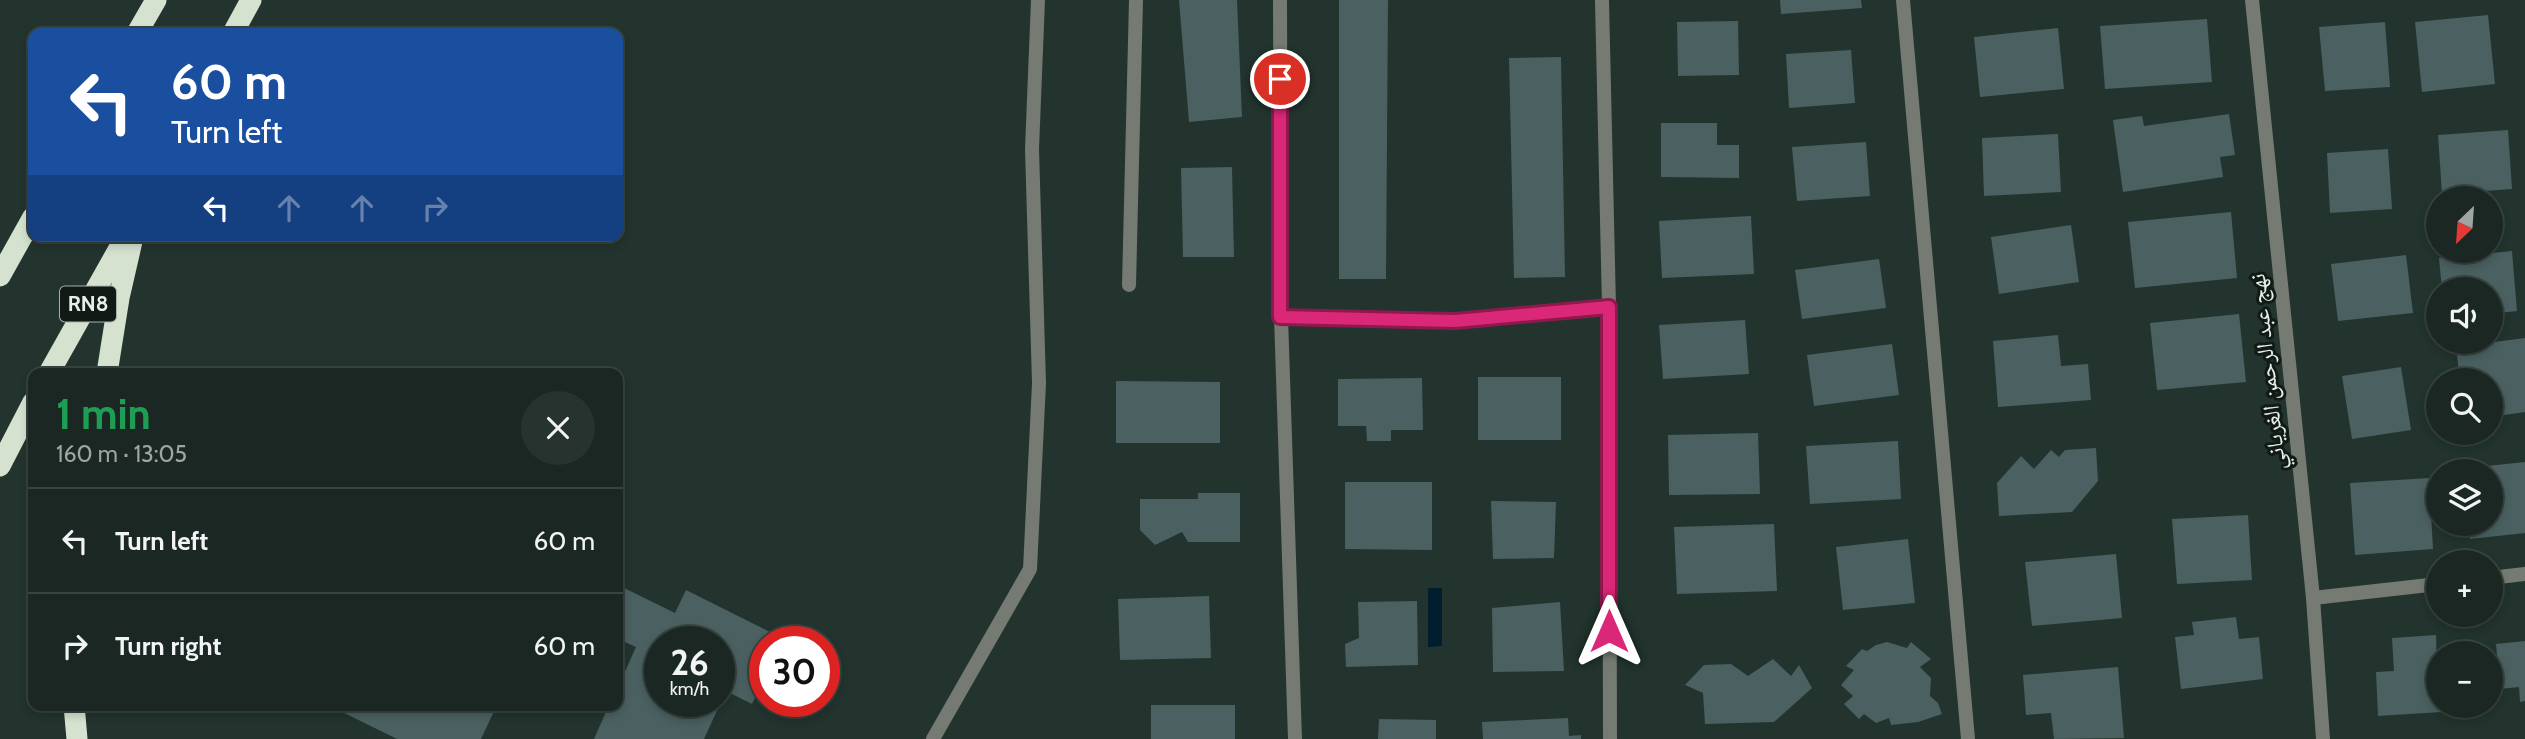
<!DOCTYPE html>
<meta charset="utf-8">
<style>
:root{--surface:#1a2722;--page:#27332f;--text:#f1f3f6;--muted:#9fa5a5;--line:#384440}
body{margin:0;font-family:Cabin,"Noto Naskh Arabic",sans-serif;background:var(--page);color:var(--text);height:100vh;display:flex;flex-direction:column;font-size:26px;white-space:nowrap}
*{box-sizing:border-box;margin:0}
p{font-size:23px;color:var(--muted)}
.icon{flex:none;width:38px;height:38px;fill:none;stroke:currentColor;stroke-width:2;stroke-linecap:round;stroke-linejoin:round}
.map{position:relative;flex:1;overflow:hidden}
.details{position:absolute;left:28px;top:368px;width:595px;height:343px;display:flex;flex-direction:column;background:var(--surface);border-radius:14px;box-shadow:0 4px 10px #0003,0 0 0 2px var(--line)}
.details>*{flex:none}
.banner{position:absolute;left:28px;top:28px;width:595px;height:214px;border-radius:14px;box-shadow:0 4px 10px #0003,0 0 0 2px var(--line);background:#1a4fa0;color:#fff;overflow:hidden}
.needle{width:46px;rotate:205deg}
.controls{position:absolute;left:2426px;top:186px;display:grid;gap:14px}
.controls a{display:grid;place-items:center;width:77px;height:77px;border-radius:50%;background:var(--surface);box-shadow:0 4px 10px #0003,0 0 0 2px var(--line);font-size:35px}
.speed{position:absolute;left:644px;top:626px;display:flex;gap:14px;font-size:35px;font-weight:700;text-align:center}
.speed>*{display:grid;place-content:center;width:91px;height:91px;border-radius:50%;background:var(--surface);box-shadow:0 4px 10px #0003,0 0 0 2px var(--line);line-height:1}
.speed small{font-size:18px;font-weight:400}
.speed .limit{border:10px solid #d22;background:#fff;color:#111}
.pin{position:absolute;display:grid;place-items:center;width:60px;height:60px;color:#fff;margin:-30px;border:4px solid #fff;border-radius:50%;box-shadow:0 2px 7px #0007}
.me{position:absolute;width:77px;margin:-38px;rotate:0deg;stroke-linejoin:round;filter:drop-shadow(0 0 5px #0008)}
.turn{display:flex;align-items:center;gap:24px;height:147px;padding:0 28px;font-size:32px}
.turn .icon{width:91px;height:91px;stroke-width:2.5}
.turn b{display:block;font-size:49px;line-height:60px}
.lanes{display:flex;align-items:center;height:66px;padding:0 28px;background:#0003;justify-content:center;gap:35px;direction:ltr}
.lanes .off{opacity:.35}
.round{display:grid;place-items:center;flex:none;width:74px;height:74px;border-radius:37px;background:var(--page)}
.head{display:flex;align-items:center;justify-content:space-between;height:119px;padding:0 28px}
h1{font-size:42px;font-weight:800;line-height:52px;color:#1e9e55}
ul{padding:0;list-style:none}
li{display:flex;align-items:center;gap:21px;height:105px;padding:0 28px;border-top:2px solid var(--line)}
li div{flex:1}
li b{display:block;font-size:26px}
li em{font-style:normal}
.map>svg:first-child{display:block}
.water{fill:#001e2e}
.building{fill:#4a6061;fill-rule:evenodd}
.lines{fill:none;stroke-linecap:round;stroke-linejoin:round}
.service{stroke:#757a73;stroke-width:14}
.minor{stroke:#757a73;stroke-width:14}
.tertiary{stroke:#757a73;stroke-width:14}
.motorway{stroke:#d5e2d0;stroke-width:21}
.route-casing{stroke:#8e194d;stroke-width:18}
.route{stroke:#db2777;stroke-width:12}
.labels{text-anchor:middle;stroke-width:6;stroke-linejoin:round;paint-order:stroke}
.shield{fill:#121a16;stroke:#a6b0ab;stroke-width:2}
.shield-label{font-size:21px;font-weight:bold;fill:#e5f0eb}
.street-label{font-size:23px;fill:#e5f0eb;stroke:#121a16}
</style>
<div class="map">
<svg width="2525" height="739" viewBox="0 0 2525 739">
<rect width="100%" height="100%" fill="#22342d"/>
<path class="water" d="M1428 588H1442V646L1428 647Z"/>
<g class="building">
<path d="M1179 0H1237L1242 117 1189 122Z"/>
<path d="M1339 0H1388L1386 279H1339Z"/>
<path d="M1780 0H1861L1862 8 1781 14Z"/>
<path d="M2488 15 2495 84 2422 92 2415 22Z"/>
<path d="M2207 19 2212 82 2105 89 2100 26Z"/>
<path d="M1738 21 1739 75 1678 76 1677 22Z"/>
<path d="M2385 22 2390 87 2325 91 2319 27Z"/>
<path d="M2058 28 2064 89 1980 97 1974 37Z"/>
<path d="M1851 50 1855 103 1789 108 1786 54Z"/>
<path d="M1561 57 1565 277 1514 278 1509 58Z"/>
<path d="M2229 114 2235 155 2220 157 2223 177 2123 192 2113 120 2142 116 2144 126Z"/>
<path d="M1661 123H1717V145H1739V178L1661 177Z"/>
<path d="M2508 130 2512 189 2442 194 2438 135Z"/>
<path d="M2058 134 2061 192 1984 196 1982 138Z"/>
<path d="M1866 142 1870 196 1797 201 1792 147Z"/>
<path d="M2388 149 2392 209 2330 213 2327 153Z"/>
<path d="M1232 167 1234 257H1183L1181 168Z"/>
<path d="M2231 212 2237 278 2135 288 2128 222Z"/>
<path d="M1751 216 1754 274 1662 278 1659 221Z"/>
<path d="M2071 225 2079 282 1999 294 1991 237Z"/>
<path d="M2512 251 2517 311 2490 314V289H2442L2439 258Z"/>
<path d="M2406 255 2413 313 2338 321 2331 264Z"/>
<path d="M1879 259 1886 308 1802 319 1795 270Z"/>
<path d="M2239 314 2246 382 2157 390 2150 323Z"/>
<path d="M1745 320 1749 374 1663 379 1659 325Z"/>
<path d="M2058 335 2061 366 2088 364 2091 400 1998 407 1993 341Z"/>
<path d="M2525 338V412L2490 417V380H2460L2456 347Z"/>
<path d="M1892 344 1899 395 1814 406 1807 355Z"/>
<path d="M2401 367 2411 430 2352 439 2342 376Z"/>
<rect x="1478" y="377" width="83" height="63"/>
<path d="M1422 378 1423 430H1391V441H1367L1366 426H1338V379Z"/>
<path d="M1116 381 1220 382V443H1116Z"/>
<path d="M1758 433 1760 494 1669 495 1668 435Z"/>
<path d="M1898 441 1901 499 1810 504 1806 446Z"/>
<path d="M2096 448 2098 481 2072 512 1999 516 1997 483 2021 456 2034 469 2051 450 2059 457 2065 450Z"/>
<path d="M2525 462V533L2470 539 2469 523H2490V471H2459V469Z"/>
<path d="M2429 478 2433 549 2355 555 2350 483Z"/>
<path d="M1345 482H1432V550L1345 549Z"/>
<path d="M1198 493H1240V542H1188L1182 532 1155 545 1140 530V499H1198Z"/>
<path d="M1491 501 1556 502 1554 558 1493 559Z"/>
<path d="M2248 515 2252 580 2177 584 2172 519Z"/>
<path d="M1774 524 1777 591 1677 594 1674 527Z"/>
<path d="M1908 539 1915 603 1843 610 1836 547Z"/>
<path d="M2116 554 2122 618 2032 626 2025 562Z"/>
<path d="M618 585 675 613 686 590 784 639 782 642H765V678L752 704 726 691 704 739H594L609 705H618V687L636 647 618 639ZM660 642H719V702H660Z"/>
<path d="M1209 596 1211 658 1120 660 1118 599Z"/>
<path d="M1417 601 1418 665 1346 667 1345 644 1359 638 1358 602Z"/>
<path d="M1560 602 1564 671 1493 672 1492 608Z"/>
<path d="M2236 617 2239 639 2259 637 2263 679 2181 689 2175 637 2194 635 2192 622Z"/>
<path d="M2436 635 2438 705H2458V711L2378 716 2376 672 2394 671 2392 638Z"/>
<path d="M2525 641V701L2520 702 2519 687 2500 689 2496 644Z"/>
<path d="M1887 642 1907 648 1911 642 1931 659 1920 667 1931 678 1930 696 1938 703 1942 714 1918 722 1891 725 1889 718 1876 723 1864 714 1859 719 1844 704 1853 696 1841 685 1854 670 1846 666 1862 649 1867 651 1876 645Z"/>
<path d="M1773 659 1791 676 1799 665 1812 688 1774 722 1705 724 1703 693 1685 685 1704 665 1731 664 1748 676Z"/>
<path d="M2118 667 2124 738 2054 739 2051 713 2026 715 2023 675Z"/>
<path d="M328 705H487L495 709 481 739H397Z"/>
<rect x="1151" y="705" width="84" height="34"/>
<path d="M1568 718 1569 736 1581 735V739H1483L1482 722Z"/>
<path d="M1379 719 1436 720V739H1378Z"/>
</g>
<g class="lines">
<path class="service" d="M933 739 1030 569 1039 383 1032 149 1038 0"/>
<g class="minor">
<path d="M1280 0 1281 317 1295 739"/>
<path d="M1602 0 1609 307 1610 739"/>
<path d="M1903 0 1968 739"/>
<path d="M1129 285 1136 0"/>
<path d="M1281 317 1455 321 1609 307"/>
<path d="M2490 578 2525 574"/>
<path d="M2313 598 2438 584"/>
</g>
<path class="tertiary" d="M2252 0 2313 598 2323 739"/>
<g class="motorway">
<path d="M137 33 156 0"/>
<path d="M233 33 251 0"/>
<path d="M0 276 33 217"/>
<path d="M49 373 126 236"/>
<path d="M107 373 119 298 133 237"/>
<path d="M0 466 33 402"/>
<path d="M74 705 77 739"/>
</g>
</g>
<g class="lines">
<defs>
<path id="route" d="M1280 79V317L1455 321 1609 307V631"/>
</defs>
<use href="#route" class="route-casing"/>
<use href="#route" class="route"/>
</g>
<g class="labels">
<rect class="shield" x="60" y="286.5" width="56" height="35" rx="5"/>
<g class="shield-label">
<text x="88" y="311">RN8</text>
</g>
<g class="street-label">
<text transform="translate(2267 372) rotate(-96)" y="8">نهج عبد الرحمن الغرياني</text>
</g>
</g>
</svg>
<div class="controls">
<a><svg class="needle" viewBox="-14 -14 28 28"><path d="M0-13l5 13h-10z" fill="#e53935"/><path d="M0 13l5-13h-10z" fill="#9fa5a5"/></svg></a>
<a><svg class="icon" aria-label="sound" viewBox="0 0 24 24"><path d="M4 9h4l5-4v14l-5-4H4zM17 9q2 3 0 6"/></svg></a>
<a><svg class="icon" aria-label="search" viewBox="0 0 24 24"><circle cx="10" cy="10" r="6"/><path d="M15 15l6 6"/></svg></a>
<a><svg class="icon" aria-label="layers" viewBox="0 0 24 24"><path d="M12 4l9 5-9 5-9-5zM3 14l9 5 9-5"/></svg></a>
<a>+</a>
<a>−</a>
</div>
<div class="speed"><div>26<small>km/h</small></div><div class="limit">30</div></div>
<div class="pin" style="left:1280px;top:79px;background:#d93025"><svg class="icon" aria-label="arrive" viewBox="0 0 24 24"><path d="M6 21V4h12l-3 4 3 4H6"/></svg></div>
<svg class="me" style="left:1609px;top:631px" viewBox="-20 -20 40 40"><path d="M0-17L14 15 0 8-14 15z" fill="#db2777" stroke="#fff" stroke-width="4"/></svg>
<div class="banner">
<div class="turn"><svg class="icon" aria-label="left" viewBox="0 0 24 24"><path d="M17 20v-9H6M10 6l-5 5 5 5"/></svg><div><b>60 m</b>Turn left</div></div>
<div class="lanes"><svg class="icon" aria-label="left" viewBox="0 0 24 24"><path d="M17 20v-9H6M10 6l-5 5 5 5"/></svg><svg class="icon off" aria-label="ahead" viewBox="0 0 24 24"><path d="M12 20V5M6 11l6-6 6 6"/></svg><svg class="icon off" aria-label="ahead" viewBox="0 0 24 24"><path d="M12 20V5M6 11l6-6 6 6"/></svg><svg class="icon off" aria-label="right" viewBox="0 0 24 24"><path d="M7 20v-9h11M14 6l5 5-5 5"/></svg></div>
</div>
<section class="details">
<div class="head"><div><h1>1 min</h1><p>160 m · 13:05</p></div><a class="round"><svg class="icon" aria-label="close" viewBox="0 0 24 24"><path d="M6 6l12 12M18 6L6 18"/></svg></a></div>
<ul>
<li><svg class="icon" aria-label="left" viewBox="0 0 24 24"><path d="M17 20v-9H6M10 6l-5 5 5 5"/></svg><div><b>Turn left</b></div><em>60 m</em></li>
<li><svg class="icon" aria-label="right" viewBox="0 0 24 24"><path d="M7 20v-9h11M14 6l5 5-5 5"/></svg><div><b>Turn right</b></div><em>60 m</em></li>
</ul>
</section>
</div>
